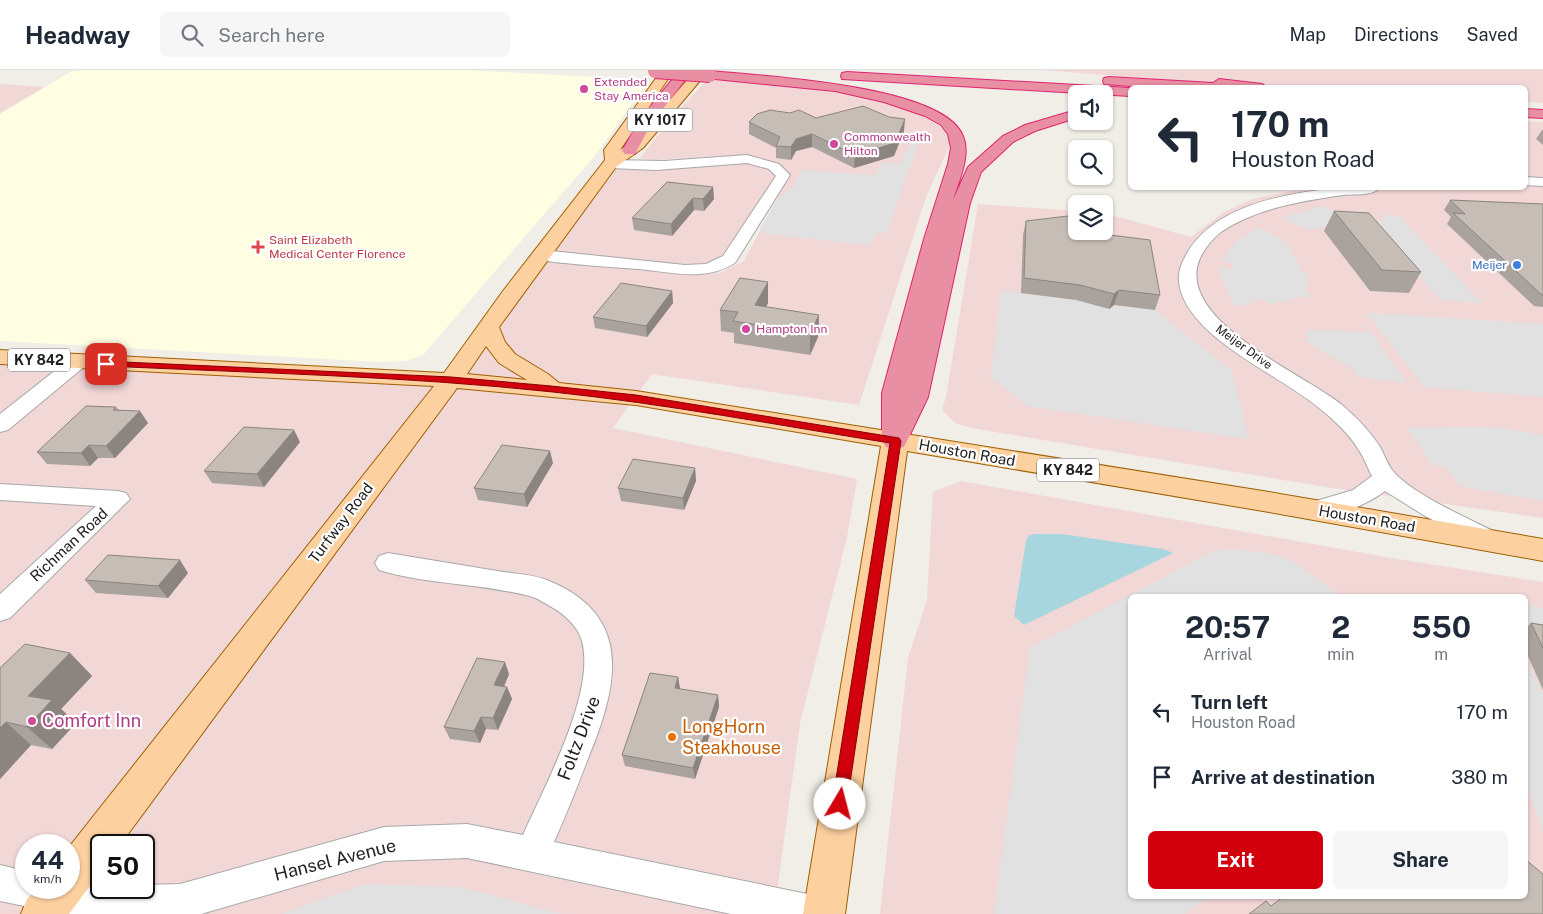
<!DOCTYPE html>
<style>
:root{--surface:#fff;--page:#f6f6f7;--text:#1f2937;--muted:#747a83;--line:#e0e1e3;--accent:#d1000c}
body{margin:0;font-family:"Public Sans",sans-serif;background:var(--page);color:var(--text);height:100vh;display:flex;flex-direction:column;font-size:19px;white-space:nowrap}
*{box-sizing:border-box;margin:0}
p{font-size:16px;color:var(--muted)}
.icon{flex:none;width:28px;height:28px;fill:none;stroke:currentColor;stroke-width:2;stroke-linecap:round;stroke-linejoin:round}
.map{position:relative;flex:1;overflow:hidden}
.drawer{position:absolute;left:1128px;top:524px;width:400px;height:305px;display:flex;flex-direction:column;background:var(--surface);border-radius:8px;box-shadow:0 1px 4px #0004}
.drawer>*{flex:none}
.top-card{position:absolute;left:1128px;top:15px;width:400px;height:105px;border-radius:8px;box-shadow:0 1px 4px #0004;background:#fff;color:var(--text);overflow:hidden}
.buttons{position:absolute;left:1068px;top:15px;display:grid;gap:10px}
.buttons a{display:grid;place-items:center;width:45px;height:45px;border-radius:8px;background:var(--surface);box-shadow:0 1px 4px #0004;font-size:25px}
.speed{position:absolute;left:15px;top:764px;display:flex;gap:10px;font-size:25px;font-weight:700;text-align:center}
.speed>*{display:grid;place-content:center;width:65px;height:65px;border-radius:50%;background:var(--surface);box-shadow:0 1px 4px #0004;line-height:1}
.speed small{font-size:12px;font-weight:400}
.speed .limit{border:2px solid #111;border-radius:8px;background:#fff;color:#111}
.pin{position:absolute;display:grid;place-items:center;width:42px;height:42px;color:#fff;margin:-21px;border-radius:10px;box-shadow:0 2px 8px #0006}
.me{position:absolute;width:55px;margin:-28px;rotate:8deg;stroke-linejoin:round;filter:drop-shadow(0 0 4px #0008)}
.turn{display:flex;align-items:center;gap:18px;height:105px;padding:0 20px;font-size:22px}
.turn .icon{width:65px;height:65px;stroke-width:2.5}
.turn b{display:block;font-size:35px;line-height:42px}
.eta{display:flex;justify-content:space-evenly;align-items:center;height:85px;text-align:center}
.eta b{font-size:30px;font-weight:700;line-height:35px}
.cta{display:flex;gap:10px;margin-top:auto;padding:10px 20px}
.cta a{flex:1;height:58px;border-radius:8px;background:var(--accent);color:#fff;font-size:20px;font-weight:700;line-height:58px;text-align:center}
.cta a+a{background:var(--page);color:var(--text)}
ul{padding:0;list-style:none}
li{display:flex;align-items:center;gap:15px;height:65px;padding:0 20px}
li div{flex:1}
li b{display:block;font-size:19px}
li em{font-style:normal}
header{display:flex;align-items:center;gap:30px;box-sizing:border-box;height:70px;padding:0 25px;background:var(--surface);border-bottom:1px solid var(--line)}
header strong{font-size:24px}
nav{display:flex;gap:28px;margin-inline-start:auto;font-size:18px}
.search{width:350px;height:45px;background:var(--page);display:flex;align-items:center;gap:12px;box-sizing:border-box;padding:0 18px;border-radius:8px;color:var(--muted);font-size:19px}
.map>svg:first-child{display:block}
.commercial{fill:#f2d7d7;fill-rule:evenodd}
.education{fill:#fffde2}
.parking{fill:#e1e1e1}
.water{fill:#a7d6df}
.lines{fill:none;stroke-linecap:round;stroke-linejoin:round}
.minor-casing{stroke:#a8a8a8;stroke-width:2}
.major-casing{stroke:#9d6000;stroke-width:2}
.highway-casing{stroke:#de256f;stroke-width:2}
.minor{fill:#fff;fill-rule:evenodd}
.major{fill:#fdd0a0;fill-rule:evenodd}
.highway{fill:#e98fa4;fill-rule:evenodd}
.highway-bridge-casing{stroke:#de256f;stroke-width:16;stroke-linecap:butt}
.highway-bridge{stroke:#e98fa4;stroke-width:14}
.wall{fill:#aaa39d}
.shaded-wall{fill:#8b847f}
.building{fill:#c6bdb6;stroke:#8b847f}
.route{fill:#d1000c;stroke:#880008}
.hotel-dot{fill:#d1479c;stroke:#fff;stroke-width:2}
.health-dot{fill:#e0444e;stroke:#fff;stroke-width:2}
.shop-dot{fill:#3f7fe0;stroke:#fff;stroke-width:2}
.food-dot{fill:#e8710a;stroke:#fff;stroke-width:2}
.labels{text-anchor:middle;stroke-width:4.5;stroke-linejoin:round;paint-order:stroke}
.far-hotel-label{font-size:12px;fill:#b23c85;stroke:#fff;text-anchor:start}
.far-health-label{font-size:12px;fill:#be3a42;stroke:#fff;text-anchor:start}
.far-shop-label{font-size:12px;fill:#366cbe;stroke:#fff;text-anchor:end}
.far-street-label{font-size:12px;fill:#212121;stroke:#fff}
.shield{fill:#fff;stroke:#646464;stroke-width:1}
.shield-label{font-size:14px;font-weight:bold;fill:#212121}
.street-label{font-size:15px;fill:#212121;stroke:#fff}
.near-hotel-label{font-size:18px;fill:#b23c85;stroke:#fff;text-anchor:start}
.near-food-label{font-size:18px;fill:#c56008;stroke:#fff;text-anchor:start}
.near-street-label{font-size:18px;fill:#212121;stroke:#fff}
</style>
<header>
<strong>Headway</strong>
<div class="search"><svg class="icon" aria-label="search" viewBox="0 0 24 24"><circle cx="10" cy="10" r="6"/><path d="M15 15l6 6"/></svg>Search here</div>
<nav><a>Map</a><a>Directions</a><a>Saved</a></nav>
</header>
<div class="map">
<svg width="1543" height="844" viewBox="0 0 1543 844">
<rect width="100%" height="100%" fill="#f1ede7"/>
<g class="commercial">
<path d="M1043 0H1543V33L1525 32V18H1262Z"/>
<path d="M709 8 829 20 878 30 900 37 928 49 949 63V77L926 127 859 335 652 304 613 358 857 409 847 467 800 653 774 844H0V287L451 310 610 94 733 89 780 101 716 205 744 191 788 108 783 97 757 87 729 86 652 90 640 88 674 45ZM26 775H69V818H26ZM101 775H144V818H101Z"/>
<path d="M0 14 45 17 0 43Z"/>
<path d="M1525 51 1543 52V448L1326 417 971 358 955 353 942 340 946 327 978 134 1076 141V161H1104V143L1191 167 1224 142 1253 129 1306 118H1525Z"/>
<path d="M961 411 1391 488 1543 512V844H880L908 588 927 530 933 422ZM1130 526H1525V826H1130Z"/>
</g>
<path class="education" d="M88 0H467L649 10 597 83 424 284 406 291 378 292 0 271V44L72 1Z"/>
<g class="parking">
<path d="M916 61H923L886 163H877L869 175 766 164 760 159 776 131 794 117 802 100 874 105 883 92 901 94Z"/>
<path d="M1323 136 1349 150 1309 160 1280 148Z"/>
<path d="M1381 145 1399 146 1482 233 1440 230 1370 150 1385 151Z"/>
<path d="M1258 157 1286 172 1308 210 1305 221 1311 226 1295 228 1271 234 1261 228 1245 236 1234 235 1218 198 1232 199 1234 194 1222 191 1228 182 1237 171Z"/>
<path d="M1001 221 1155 240 1231 300 1249 369 1027 336 991 307Z"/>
<path d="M1367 243 1543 254V327L1424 317Z"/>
<path d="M1312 260 1371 262 1407 313 1359 307 1353 299 1304 270 1312 268 1304 263Z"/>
<path d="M1448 357H1493L1543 365V431L1460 416 1447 397 1433 395 1407 358Z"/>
<path d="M1234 479 1273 484 1294 492 1340 526H1130V826H1209L1184 844H994L1030 578 1213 481Z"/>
<path d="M1525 534 1543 538V567L1525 564Z"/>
<path d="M1525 587 1541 620 1525 616Z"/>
<path d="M1525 617 1543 622V762L1525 709Z"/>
<path d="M366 814 460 817 562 844H281Z"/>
</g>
<path class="water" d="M1036 464H1062L1163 479 1173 483 1024 555 1014 546 1026 471 1029 465Z"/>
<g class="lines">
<defs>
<g id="minor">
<path d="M747 85 779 94 790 105 735 193C704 212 672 202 638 199 610 197 582 195 554 192L536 189 534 185 536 181 542 180 685 195 706 194 723 186 776 106 769 99 747 93 656 100 610 98 603 94 610 90 664 91Z"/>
<path d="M1525 107 1543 108V116L1525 115Z"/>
<path d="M1336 118H1379C1374 126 1353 124 1343 125 1302 131 1256 138 1221 162 1212 169 1205 178 1200 188 1173 250 1303 303 1342 335 1356 347 1370 361 1380 377 1384 384 1387 393 1392 400 1411 424 1470 449 1499 464L1503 470 1499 476 1490 479 1481 476 1425 446 1385 421C1369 434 1327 452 1306 446L1303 440 1306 434 1353 420 1372 406C1367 397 1364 387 1358 379 1351 367 1341 357 1331 348 1295 315 1250 297 1213 265 1193 247 1169 219 1183 191 1208 136 1282 124 1336 118Z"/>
<path d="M78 286 85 288 88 292 85 296 8 360 0 362V344L71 288Z"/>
<path d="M0 414 118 421 126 423 130 429 10 548 0 551V524L96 436 0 430Z"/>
<path d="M388 483C424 489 461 495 497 501 514 504 533 504 549 511 637 547 616 621 587 691 577 718 566 745 554 772L817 826 830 831 835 844H731L467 788 384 791 201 844H63L0 831V795L26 801V818H69V809L101 813V818H144V815L180 814 384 757 467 754 523 765C544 717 596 623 582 571 578 556 563 543 550 536 544 533 539 529 533 527 483 513 428 515 379 500L375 493 379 486Z"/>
</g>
<path id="major" d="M662 0H674L620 80 633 72 696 0H709L643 78 616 97 499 257 505 272 515 284 548 304 559 313 636 321 1269 422 1543 469V491L1269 442 907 381 845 844H803L881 376 636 335 457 318 120 775H101V801L69 844H21L27 829 37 818H69V777L434 316 0 294V280L444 303 503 221 605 90 604 80ZM486 276 499 293 527 310 467 304Z"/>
<g id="highway">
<path d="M680 0H693L651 54 635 84H625L622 81 640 49Z"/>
<path d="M710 1C762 6 939 15 962 64 972 84 959 110 953 130L968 97 1003 66 1025 55 1076 40V48L1035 61 1013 72 981 102 970 133 928 327 904 377 895 379 886 377 882 371V323L924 169 948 94 951 78 948 64 941 55 925 46 884 32 835 21 705 8 704 5Z"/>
<path d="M847 2 1130 18V26L842 9 841 6 842 3Z"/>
<path d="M1109 7 1213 13 1219 9 1262 14 1268 18H1156L1104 14 1103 11 1104 8Z"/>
<path d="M1525 39 1543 40V48L1525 47Z"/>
</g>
</defs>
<use href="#minor" class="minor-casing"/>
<use href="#major" class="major-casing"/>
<use href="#highway" class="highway-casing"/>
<use href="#minor" class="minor"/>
<use href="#major" class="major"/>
<use href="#highway" class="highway"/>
<defs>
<path id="highway-bridge" d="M655 1 710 5"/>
</defs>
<use href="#highway-bridge" class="highway-bridge-casing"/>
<use href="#highway-bridge" class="highway-bridge"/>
</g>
<g class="wall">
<path d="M790 43 816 48 904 61 894 86 854 98 812 77 796 81 791 90 776 88V78L749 64V52Z"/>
<path d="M1542 60H1543V75L1536 69Z"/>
<path d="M713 117 714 129 704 141 694 140 672 166 634 160 632 148Z"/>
<path d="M1450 130 1543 134V237L1534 236 1447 154 1451 147 1444 140Z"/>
<path d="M1334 141 1421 202 1409 223 1370 221 1324 161Z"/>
<path d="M1026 151 1160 225 1155 240 1114 235 1109 239 1076 230 1021 223 1023 165Z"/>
<path d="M768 212V233L766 237 819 245 818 267 810 285 734 273V263L721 261 720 240Z"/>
<path d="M672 221 673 233 647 267 595 258 593 247Z"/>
<path d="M116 337 119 340 148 353 115 388H98L90 396 47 394 37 382Z"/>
<path d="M300 372 264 417 212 413 204 401Z"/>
<path d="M553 393 527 437 478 430 474 418Z"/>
<path d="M695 398 696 411 684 440 621 431 618 418Z"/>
<path d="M188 503 168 528 96 523 85 510Z"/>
<path d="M1531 553 1543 555V620L1525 579V559Z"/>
<path d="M70 583 92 606 61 639 76 653 52 679 31 675 0 709V598Z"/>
<path d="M509 604 504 617H507L512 629 498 660 486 659 480 673 450 669 444 657Z"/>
<path d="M678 607 680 619 718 625 719 637 695 709 625 696 622 685Z"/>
</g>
<g class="shaded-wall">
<path d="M905 49 904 61 894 86 854 98 855 85Z"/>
<path d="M812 64V77L796 81 791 90V77L796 69Z"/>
<path d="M713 117 714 129 704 141 703 129Z"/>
<path d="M693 128 694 140 672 166 671 154Z"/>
<path d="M768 212V233L756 255 755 235Z"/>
<path d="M1119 220 1114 235 1109 239 1114 224Z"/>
<path d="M672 221 673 233 647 267 646 256Z"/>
<path d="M819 245 818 267 810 285V263Z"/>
<path d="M140 341 148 353 115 388 106 376Z"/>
<path d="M294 360 300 372 264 417 257 404Z"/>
<path d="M89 375 98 388 90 396 81 383Z"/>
<path d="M550 381 553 393 527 437 524 424Z"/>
<path d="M695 398 696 411 684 440 683 428Z"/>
<path d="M180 490 188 503 168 528 158 516Z"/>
<path d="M70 583 92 606 61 639 76 653 52 679 27 657 28 626Z"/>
<path d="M505 592 509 604 499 628 494 615Z"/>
<path d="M678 607 680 619 675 618Z"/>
<path d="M507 617 512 629 498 660 493 648Z"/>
<path d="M718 625 719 637 695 709 693 698Z"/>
<path d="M481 647 486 659 480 673 474 661Z"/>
<path d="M6 652 31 675 0 709V658Z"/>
</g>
<g class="building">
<path d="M863 36 889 47 905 49 895 73 855 85 812 64 796 69 791 77 776 76 780 67 749 52 757 44 770 40 790 43 799 40 816 48Z"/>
<path d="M667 112 713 117 703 129 693 128 671 154 632 148Z"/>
<path d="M1450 130 1543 134V225H1542L1453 143 1465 144Z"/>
<path d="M1334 141 1369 143 1421 202 1382 200Z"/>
<path d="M1076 145V161H1098L1102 164 1150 170 1160 225 1119 220 1114 224 1080 215 1024 208 1026 151Z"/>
<path d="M740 208 768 212 755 235 819 245 810 263 733 251 738 242 720 240Z"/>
<path d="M621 213 672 221 646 256 593 247Z"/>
<path d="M86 336 116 337 113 340 140 341 106 376 89 375 81 383 37 382Z"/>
<path d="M244 357 294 360 257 404 204 401Z"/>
<path d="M502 375 550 381 524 424 474 418Z"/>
<path d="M633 389 695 398 683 428 618 418Z"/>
<path d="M108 485 180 490 158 516 85 510Z"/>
<path d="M1531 553 1543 555V578Z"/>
<path d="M25 574 70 583 28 626 52 630 27 657 6 652 0 658V598Z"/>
<path d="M477 588 505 592 494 615 507 617 493 648 481 647 474 661 444 657Z"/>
<path d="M650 603 678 607 675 618 718 625 693 698 622 685Z"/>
<path d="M1525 789 1543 804V844H1249L1266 831 1271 836 1284 826H1525Z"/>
</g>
<path class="route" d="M102 291 451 307 551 316 636 325 899 368 901 371 846 740 840 742 835 740 832 734 890 373C777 355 666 334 553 322 404 306 255 303 106 296L101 294Z"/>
<g class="hotel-dot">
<circle cx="584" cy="19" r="5"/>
<circle cx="834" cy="74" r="5"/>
<circle cx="746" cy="259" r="5"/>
<circle cx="32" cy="651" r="5"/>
</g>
<path class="health-dot" d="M255.5 169.5h5v5h5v5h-5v5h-5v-5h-5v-5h5z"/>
<circle class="shop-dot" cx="1517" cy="195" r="5"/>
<circle class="food-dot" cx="672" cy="667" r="5"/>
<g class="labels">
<g class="far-hotel-label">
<text x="594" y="16">Extended<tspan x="594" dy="14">Stay America</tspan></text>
<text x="844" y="71">Commonwealth<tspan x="844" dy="14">Hilton</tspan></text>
<text x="756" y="263">Hampton Inn</text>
</g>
<g class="far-health-label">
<text x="269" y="174">Saint Elizabeth<tspan x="269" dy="14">Medical Center Florence</tspan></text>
</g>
<g class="far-shop-label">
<text x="1507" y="199">Meijer</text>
</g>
<g class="far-street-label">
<text transform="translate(1244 277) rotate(36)" y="4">Meijer Drive</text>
</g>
<g class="shield">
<rect x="627.5" y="38.5" width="65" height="23" rx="4"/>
<rect x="8" y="278.5" width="62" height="23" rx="4"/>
<rect x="1037" y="388.5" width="62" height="23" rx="4"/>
</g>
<g class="shield-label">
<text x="660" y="55">KY 1017</text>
<text x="39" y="295">KY 842</text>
<text x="1068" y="405">KY 842</text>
</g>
<g class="street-label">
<text transform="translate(967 383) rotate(10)" y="5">Houston Road</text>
<text transform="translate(1367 449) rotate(10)" y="5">Houston Road</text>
<text transform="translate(341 453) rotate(-53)" y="5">Turfway Road</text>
<text transform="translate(69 475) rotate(-43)" y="5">Richman Road</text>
</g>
<g class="near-hotel-label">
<text x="42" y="657">Comfort Inn</text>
</g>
<g class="near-food-label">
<text x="682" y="663">LongHorn<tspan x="682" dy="21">Steakhouse</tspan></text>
</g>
<g class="near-street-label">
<text transform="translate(579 668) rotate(-69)" y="6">Foltz Drive</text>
<text transform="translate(335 790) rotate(-14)" y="6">Hansel Avenue</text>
</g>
</g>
</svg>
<div class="buttons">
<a><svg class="icon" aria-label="sound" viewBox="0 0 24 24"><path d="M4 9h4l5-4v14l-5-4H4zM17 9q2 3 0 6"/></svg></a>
<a><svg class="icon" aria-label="search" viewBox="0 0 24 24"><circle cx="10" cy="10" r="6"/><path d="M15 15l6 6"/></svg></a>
<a><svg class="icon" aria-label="layers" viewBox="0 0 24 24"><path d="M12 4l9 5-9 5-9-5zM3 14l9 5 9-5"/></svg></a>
</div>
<div class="speed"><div>44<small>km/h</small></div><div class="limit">50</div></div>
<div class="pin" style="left:106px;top:294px;background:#d93025"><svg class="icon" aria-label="arrive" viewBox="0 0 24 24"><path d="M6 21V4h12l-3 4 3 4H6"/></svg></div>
<svg class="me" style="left:840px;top:734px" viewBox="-20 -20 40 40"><circle r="19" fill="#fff"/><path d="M0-13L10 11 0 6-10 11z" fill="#d1000c"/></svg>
<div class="top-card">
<div class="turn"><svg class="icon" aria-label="left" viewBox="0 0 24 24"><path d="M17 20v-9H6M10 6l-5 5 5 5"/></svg><div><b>170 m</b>Houston Road</div></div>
</div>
<section class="drawer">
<div class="eta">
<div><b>20:57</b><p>Arrival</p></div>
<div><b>2</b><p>min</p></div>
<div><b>550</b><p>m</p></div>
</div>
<ul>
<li><svg class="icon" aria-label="left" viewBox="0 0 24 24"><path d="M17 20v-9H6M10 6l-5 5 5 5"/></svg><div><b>Turn left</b><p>Houston Road</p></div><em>170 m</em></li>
<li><svg class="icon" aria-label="arrive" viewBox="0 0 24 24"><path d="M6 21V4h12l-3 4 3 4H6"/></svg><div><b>Arrive at destination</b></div><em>380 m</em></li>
</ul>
<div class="cta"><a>Exit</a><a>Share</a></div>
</section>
</div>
